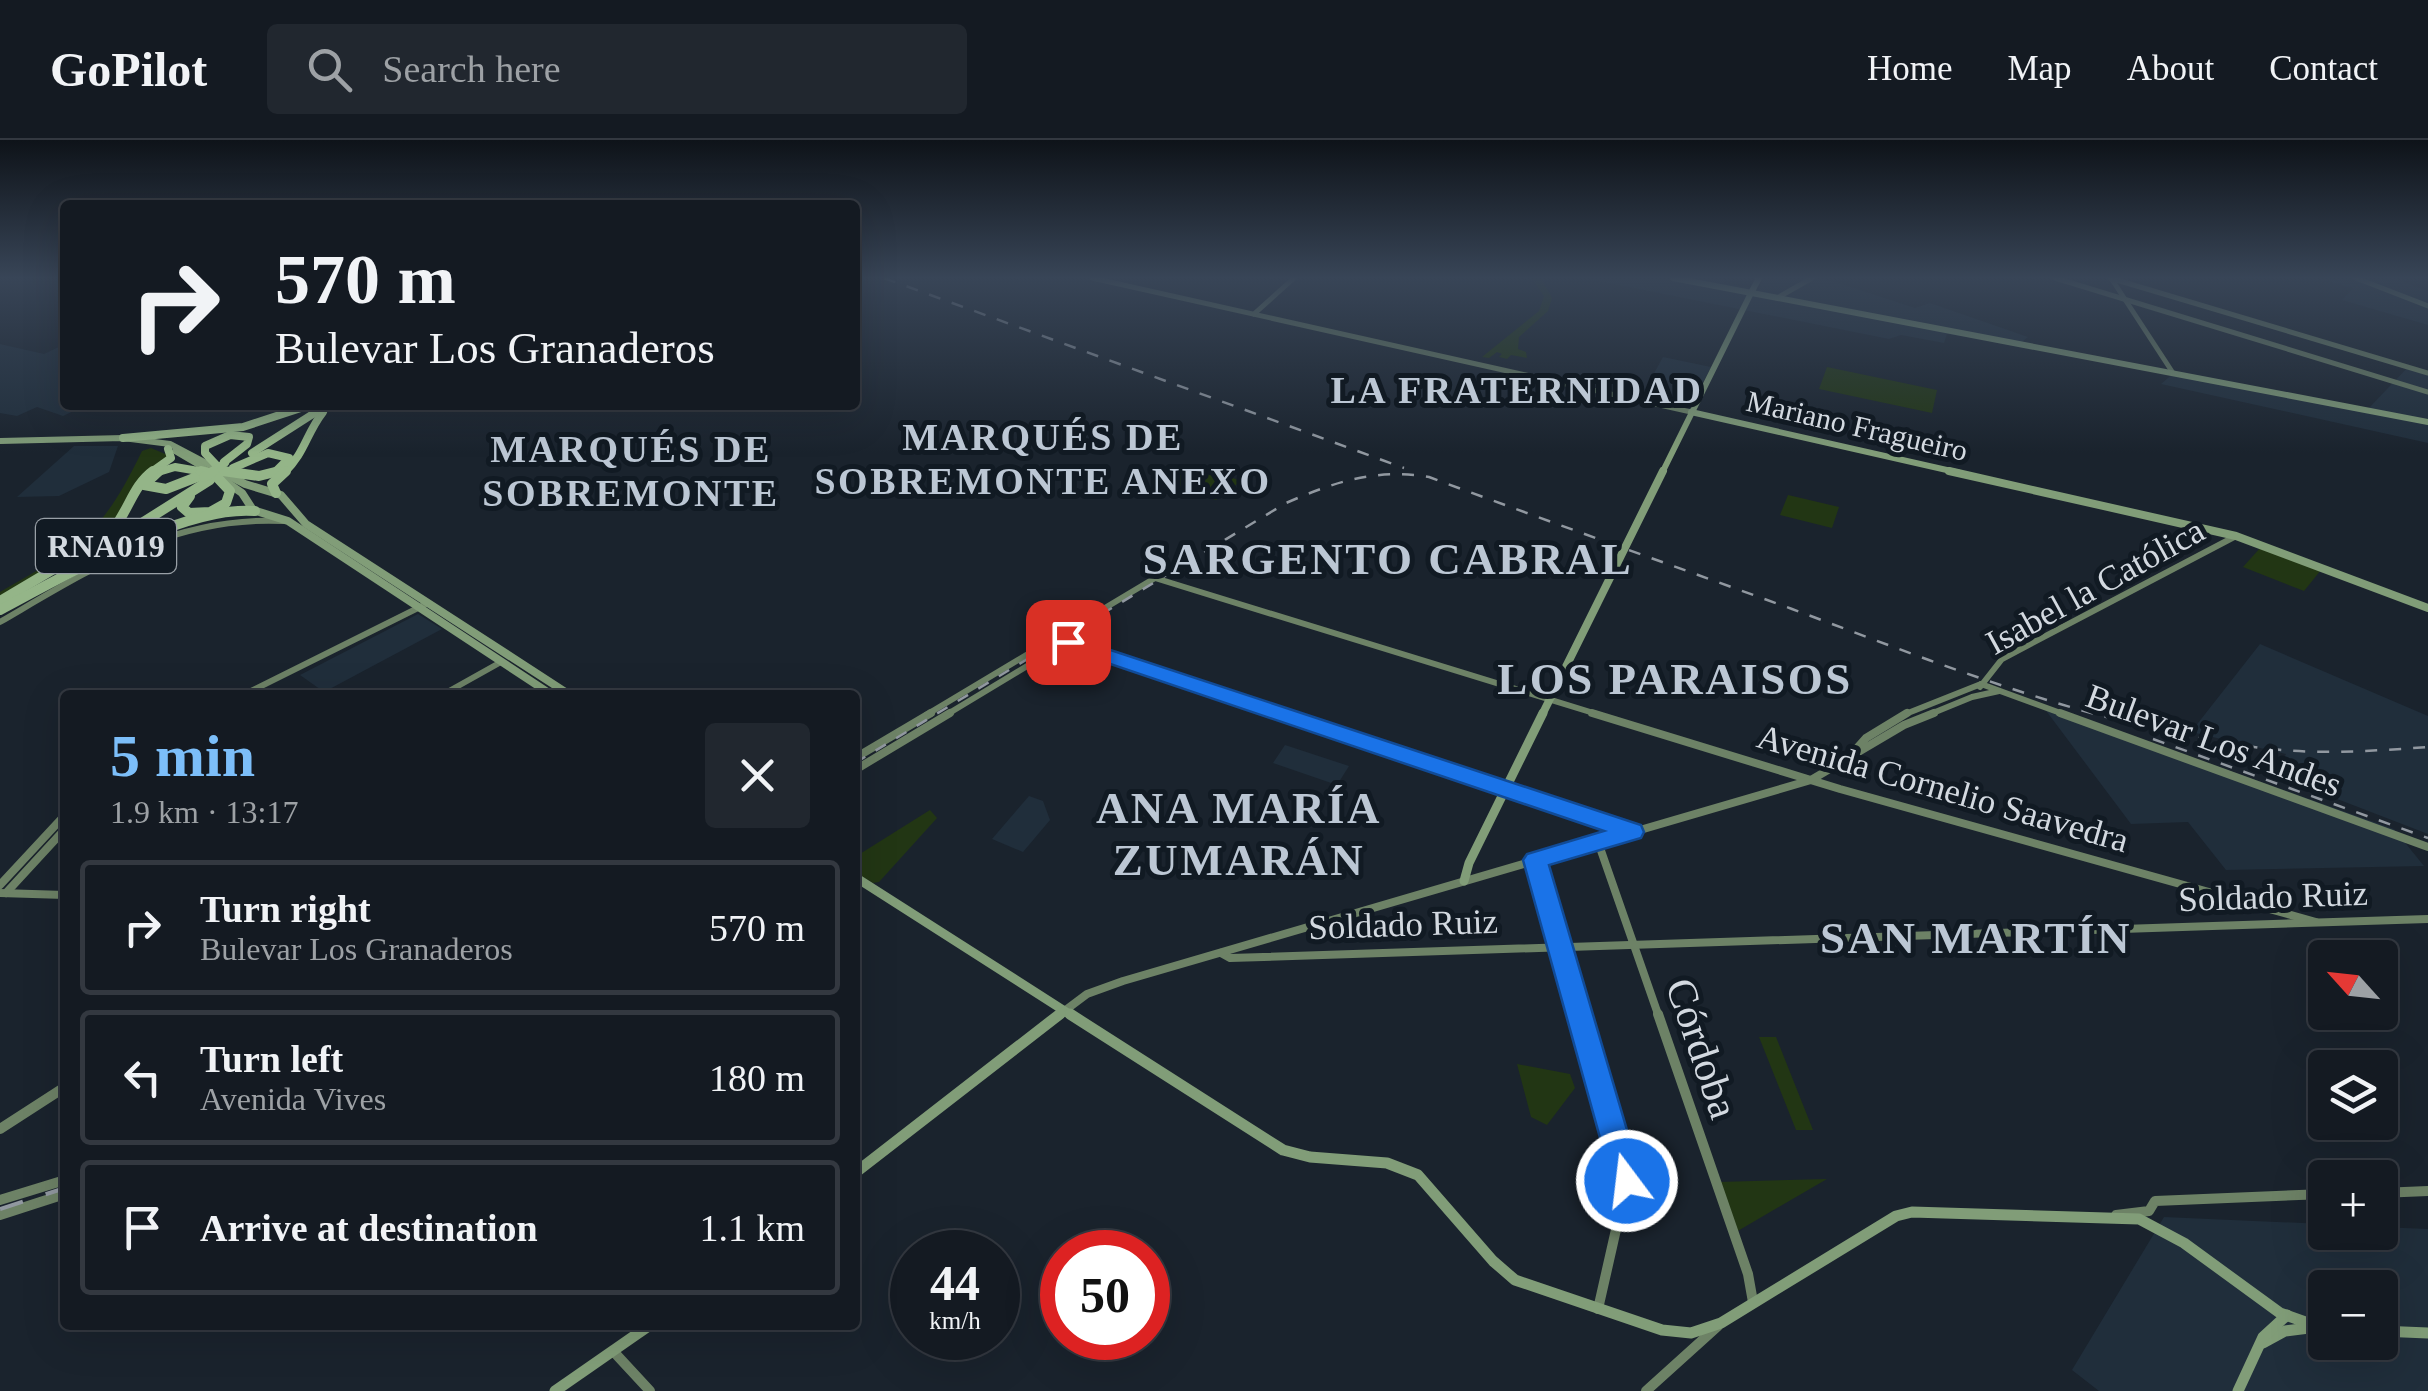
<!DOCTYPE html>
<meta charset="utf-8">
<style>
:root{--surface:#141a22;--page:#21272f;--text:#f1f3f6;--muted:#9da1a5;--line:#333840;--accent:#7cbef9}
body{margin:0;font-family:"Times New Roman",serif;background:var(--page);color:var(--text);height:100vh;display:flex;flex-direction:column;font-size:38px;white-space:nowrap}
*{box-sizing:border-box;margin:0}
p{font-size:32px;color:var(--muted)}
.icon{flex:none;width:55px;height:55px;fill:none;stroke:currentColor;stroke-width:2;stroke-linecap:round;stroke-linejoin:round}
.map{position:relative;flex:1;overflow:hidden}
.side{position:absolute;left:60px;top:550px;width:800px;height:640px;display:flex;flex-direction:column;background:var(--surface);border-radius:10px;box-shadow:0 10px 40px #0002,0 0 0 2px var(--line)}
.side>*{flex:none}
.guide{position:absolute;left:60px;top:60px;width:800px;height:210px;border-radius:10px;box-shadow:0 10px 40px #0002,0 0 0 2px var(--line);background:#141a22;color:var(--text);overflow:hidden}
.needle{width:65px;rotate:297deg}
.tools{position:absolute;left:2308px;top:800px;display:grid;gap:20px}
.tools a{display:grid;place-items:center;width:90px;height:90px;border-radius:10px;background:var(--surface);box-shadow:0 10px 40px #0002,0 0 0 2px var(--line);font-size:50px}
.speed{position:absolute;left:890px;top:1090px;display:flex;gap:20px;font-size:50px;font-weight:700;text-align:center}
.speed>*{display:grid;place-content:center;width:130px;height:130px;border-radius:50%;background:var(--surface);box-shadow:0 10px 40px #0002,0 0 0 2px var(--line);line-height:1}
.speed small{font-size:25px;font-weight:400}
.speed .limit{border:15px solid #d22;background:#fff;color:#111}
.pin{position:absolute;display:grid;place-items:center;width:85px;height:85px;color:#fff;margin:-42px;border-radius:20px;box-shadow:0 5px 15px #0006}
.me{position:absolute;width:110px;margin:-55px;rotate:345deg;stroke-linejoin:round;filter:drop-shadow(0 0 8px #0008)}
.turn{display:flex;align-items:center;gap:35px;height:210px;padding:0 50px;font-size:45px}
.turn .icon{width:130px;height:130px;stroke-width:2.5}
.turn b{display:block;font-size:70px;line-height:85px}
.round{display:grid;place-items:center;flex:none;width:105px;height:105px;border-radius:10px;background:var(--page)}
.head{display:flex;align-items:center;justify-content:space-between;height:170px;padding:0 50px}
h1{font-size:60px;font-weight:700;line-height:75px;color:var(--accent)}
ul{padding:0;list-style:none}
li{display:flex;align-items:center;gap:30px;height:135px;margin:0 20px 15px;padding:0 30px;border:5px solid var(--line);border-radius:10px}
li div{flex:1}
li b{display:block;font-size:38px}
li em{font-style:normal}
header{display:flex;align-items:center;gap:60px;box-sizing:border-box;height:140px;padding:0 50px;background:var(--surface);border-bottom:2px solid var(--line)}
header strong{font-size:48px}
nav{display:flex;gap:55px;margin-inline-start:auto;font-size:35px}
.search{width:700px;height:90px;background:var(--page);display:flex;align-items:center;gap:25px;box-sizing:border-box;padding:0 35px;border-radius:10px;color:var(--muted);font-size:38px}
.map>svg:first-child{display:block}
.built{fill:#202e3b;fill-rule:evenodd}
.green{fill:#223614}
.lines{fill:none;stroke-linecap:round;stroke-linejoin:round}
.secondary-far3{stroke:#6d8266;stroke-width:5}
.secondary-far2{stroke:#6d8266;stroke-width:6}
.secondary-far1{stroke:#6d8266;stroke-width:8}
.secondary{stroke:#6d8266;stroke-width:10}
.primary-far3{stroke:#819d78;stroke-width:6}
.primary-far2{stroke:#819d78;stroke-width:8}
.primary-far1{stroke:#819d78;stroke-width:9}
.primary{stroke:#819d78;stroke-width:11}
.highway-far1{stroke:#94b588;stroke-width:8}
.highway{stroke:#94b588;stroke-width:10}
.rail-far1{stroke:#9198a0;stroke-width:2.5;stroke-dasharray:12 12;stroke-linecap:butt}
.rail{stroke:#9198a0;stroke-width:4;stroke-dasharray:24 24;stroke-linecap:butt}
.highway-bridge-far1{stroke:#94b588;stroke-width:8}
.highway-bridge{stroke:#94b588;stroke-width:10}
.route{fill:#1a73e8;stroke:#114b97;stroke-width:2.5}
.labels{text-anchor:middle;stroke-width:10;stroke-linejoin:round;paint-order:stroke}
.far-street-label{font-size:30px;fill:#d3d9e0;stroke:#111a23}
.shield{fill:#111a23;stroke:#99a0a7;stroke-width:2.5}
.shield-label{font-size:32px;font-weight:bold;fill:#d3d9e0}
.street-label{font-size:35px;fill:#d3d9e0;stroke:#111a23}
.far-district-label{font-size:38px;font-weight:bold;letter-spacing:2.5px;fill:#bcc7d4;stroke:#111a23}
.near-street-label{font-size:42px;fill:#d3d9e0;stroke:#111a23}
.district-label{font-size:45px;font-weight:bold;letter-spacing:2.5px;fill:#bcc7d4;stroke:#111a23}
</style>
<header>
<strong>GoPilot</strong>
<div class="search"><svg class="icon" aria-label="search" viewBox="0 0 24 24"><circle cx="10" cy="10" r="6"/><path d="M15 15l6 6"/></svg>Search here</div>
<nav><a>Home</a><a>Map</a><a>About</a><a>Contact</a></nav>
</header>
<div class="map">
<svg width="2428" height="1251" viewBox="0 0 2428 1251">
<rect width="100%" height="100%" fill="#1a232d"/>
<g class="built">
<path d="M1584 138H1726L1724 143 1758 149 1764 138H1823L1915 168 1930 163 2028 197 2018 205 1947 194 1944 203 1901 195 1889 199Z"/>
<path d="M2317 138H2393L2428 151V185L2342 160 2353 148Z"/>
<path d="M0 204 44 214 65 204V265H114L98 272 84 266 63 276 37 267 17 276 0 273Z"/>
<path d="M1663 217 1711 227 1700 248 1652 237Z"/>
<path d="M2409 226 2428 232V303L2161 244 2175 232 2368 269Z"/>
<path d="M74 306H118L109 332 59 356 17 357Z"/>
<path d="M418 474 442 489 324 552 300 535Z"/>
<path d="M2260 504 2428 576V694L2275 635 2286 614 2191 592Z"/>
<path d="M2041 564 2394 689 2424 726 2226 730 2188 682 2131 684Z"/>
<path d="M1285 605 1349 626 1337 645 1273 623Z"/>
<path d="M1029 656 1043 661 1050 680 1023 712 992 699Z"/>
<path d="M2164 1077 2325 1084V1092H2380V1087L2428 1089V1251H2099L2072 1230ZM2325 1148H2380V1202H2325Z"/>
</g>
<g class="green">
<path d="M1531 138H1541L1552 158 1548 171 1519 197 1518 209 1526 212 1527 218 1511 215 1507 219 1499 217 1502 214 1497 212 1489 218 1482 217 1539 171 1544 156Z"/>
<path d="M1827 227 1937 250 1932 273 1819 249Z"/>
<path d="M151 308 170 316 143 336 112 390 0 459V452C80 406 101 396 142 311Z"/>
<path d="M1184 331 1203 338 1213 331 1241 341 1216 360 1169 342Z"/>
<path d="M1788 355 1839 367 1832 388 1780 375Z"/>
<path d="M2261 407 2321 430 2304 451 2243 427Z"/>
<path d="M930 670 937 678 879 742 873 743 855 732V717Z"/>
<path d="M1759 897H1776L1813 990H1796Z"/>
<path d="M1517 924 1570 934 1575 948 1547 985 1531 977Z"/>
<path d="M1827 1039 1736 1092 1718 1042Z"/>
</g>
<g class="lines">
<g class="secondary-far3">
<path d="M1092 138 1691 272"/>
<path d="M2055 138 2428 252"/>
<path d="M2110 138 2428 233"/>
<path d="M2111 138 2173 233"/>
<path d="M2356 138 2428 166"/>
<path d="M1777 158 1812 138"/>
<path d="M1254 174 1294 138"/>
</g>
<g class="secondary-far2">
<path d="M0 482C93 428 172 376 283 381"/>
<path d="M1981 544 2066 575"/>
<path d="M1980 547 2002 519 2236 396"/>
<path d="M243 555 428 463"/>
<path d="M442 555 501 522"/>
<path d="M926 575 1155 438 1600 575"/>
<path d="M946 575 1067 502 1285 575"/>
<path d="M1903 575 1981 544"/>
<path d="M1928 575 1972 557 1999 551"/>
</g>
<g class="secondary-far1">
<path d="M1277 573 1632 692"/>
<path d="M1592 573 1840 649 2316 782"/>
<path d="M2060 573 2428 707"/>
<path d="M1850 616 1866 598 1907 573"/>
<path d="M855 618 931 573"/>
<path d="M855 630 950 573"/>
<path d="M1598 702 1659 877"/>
<path d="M1535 720 1580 877"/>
<path d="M0 745 65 675"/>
<path d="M0 753 65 755"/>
<path d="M6 753 65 689"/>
<path d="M1221 813 1230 818 2428 779"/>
<path d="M1063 872 1087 854 1123 841 1811 640 1904 585 1934 573"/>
</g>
<g class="secondary">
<path d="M1579 874 1627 1041 1598 1169"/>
<path d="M1658 874 1748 1134 1753 1162"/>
<path d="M0 989 65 947"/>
<path d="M2380 1053 2428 1051"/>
<path d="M0 1060 65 1040"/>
<path d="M0 1075 65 1054"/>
<path d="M2116 1075 2149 1071 2155 1061 2325 1054"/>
<path d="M613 1211 650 1251"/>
<path d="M1646 1251 1718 1186"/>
</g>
<g class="primary-far3">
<path d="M1673 138 2428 282"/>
<path d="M1751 153 1759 138"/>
<path d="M1691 272 1960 333"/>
<path d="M0 301 123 298 170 304 225 333"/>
<path d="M175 311 209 331"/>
<path d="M1662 333 1751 153"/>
</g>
<g class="primary-far2">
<path d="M220 331 245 344 281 355 306 384 570 555"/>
<path d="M1949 331 2236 396 2428 468"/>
<path d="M222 339 242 353 253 370 288 381 552 555"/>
<path d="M1542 575 1663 331"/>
</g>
<g class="primary-far1">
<path d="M855 737 1074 877"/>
<path d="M1464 741 1469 723 1543 573"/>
<path d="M1057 877 1063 872"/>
</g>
<g class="primary">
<path d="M1070 874 1283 1010 1310 1017 1387 1023 1418 1035 1493 1121 1515 1140 1662 1190 1691 1193 1721 1183 1896 1076 1912 1072 2139 1079 2184 1103 2280 1173 2325 1189"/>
<path d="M855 1033 1060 874"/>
<path d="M2380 1191 2428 1193"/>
<path d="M2263 1203 2285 1191 2309 1188"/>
<path d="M555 1251 650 1185"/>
<path d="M2238 1251 2263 1197 2287 1175"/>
</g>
<g class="highway-far1">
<path d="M123 298 243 287 310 265"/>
<path d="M252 313 327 265"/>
<path d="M233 328 268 313 289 318 274 333"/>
<path d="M220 329 205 313V306L230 295 249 297 247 304 224 322"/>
<path d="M221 330 233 333"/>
<path d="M150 333 171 318 168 309"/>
<path d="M155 333 175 327 210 333"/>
<path d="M284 333C305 313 306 294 323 272"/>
</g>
<g class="highway">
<path d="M159 331 144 345 166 349 202 335"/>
<path d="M201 331 213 334"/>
<path d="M223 331 259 336 279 331"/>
<path d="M276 353 272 344 286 331"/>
<path d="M190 356 182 367 189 373 210 372 226 363 230 351 214 334"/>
<path d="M107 395C128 376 131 347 153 331"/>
<path d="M107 405 210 340"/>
<path d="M0 461 111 395"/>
<path d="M0 470C65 436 183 365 255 371"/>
</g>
<g class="rail-far1">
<path d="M884 138 1404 328"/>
<path d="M2153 599 2428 698"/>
<path d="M855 623 1286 363C1334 342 1376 328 1429 337 1550 382 1671 425 1792 469 1945 526 2098 588 2262 608 2317 615 2373 611 2428 607"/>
</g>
<path class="rail" d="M0 1069 65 1048"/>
<path class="highway-bridge-far1" d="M210 333 225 323"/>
<path class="highway-bridge" d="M204 337 214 331"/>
</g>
<linearGradient id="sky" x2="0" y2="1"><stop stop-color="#0e1319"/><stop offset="0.44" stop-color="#384557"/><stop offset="1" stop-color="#384557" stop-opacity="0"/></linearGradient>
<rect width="2428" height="313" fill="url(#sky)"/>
<path class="route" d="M1068 496 1641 685 1644 692 1641 698 1549 725 1642 1041 1638 1051 1627 1055 1616 1051 1612 1041 1523 720 1527 714 1604 691 1060 507 1057 502Z"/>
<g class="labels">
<g class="far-street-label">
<text transform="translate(1857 286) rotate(13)" y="10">Mariano Fragueiro</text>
</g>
<rect class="shield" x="36" y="379" width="140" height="54" rx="8"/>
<g class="shield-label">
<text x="106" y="417">RNA019</text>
</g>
<g class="street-label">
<text transform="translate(2095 446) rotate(-29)" y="12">Isabel la Católica</text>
<text transform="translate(2214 600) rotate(20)" y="12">Bulevar Los Andes</text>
<text transform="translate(1943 648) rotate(16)" y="12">Avenida Cornelio Saavedra</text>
<text transform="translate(2273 756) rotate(-2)" y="12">Soldado Ruiz</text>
<text transform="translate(1403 784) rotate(-2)" y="12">Soldado Ruiz</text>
</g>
<g class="far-district-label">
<text x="1517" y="263">LA FRATERNIDAD</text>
<text x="1043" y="310">MARQUÉS DE<tspan x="1043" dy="44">SOBREMONTE ANEXO</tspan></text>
<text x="631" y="322">MARQUÉS DE<tspan x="631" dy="44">SOBREMONTE</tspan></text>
</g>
<g class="near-street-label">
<text transform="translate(1703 908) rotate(71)" y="15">Córdoba</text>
</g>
<g class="district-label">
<text x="1388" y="434">SARGENTO CABRAL</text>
<text x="1675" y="554">LOS PARAISOS</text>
<text x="1239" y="683">ANA MARÍA<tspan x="1239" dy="52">ZUMARÁN</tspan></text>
<text x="1976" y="813">SAN MARTÍN</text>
</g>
</g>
</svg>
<div class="tools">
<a><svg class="needle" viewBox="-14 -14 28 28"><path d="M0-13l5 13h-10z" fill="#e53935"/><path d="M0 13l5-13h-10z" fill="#9da1a5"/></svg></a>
<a><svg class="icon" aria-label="layers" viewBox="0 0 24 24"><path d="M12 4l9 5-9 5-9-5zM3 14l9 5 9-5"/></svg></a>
<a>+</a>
<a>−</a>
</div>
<div class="speed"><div>44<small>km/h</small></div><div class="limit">50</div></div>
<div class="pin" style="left:1068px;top:502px;background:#d93025"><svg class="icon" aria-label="arrive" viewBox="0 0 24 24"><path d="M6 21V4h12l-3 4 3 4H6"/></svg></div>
<svg class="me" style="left:1627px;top:1041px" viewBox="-20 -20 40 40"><circle r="17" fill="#1a73e8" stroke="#fff" stroke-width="3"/><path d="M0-11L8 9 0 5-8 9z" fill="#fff"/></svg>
<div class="guide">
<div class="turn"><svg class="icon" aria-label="right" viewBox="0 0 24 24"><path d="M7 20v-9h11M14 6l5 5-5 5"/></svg><div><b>570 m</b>Bulevar Los Granaderos</div></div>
</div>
<section class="side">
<div class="head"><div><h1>5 min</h1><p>1.9 km · 13:17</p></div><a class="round"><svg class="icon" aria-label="close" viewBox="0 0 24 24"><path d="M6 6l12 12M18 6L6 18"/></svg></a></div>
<ul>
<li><svg class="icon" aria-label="right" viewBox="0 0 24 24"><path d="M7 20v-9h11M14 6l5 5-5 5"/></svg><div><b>Turn right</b><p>Bulevar Los Granaderos</p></div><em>570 m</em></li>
<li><svg class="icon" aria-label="left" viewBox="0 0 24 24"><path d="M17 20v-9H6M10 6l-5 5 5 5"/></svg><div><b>Turn left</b><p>Avenida Vives</p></div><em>180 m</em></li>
<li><svg class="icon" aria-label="arrive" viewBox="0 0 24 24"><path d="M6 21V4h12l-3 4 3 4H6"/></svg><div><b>Arrive at destination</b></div><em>1.1 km</em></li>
</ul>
</section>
</div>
